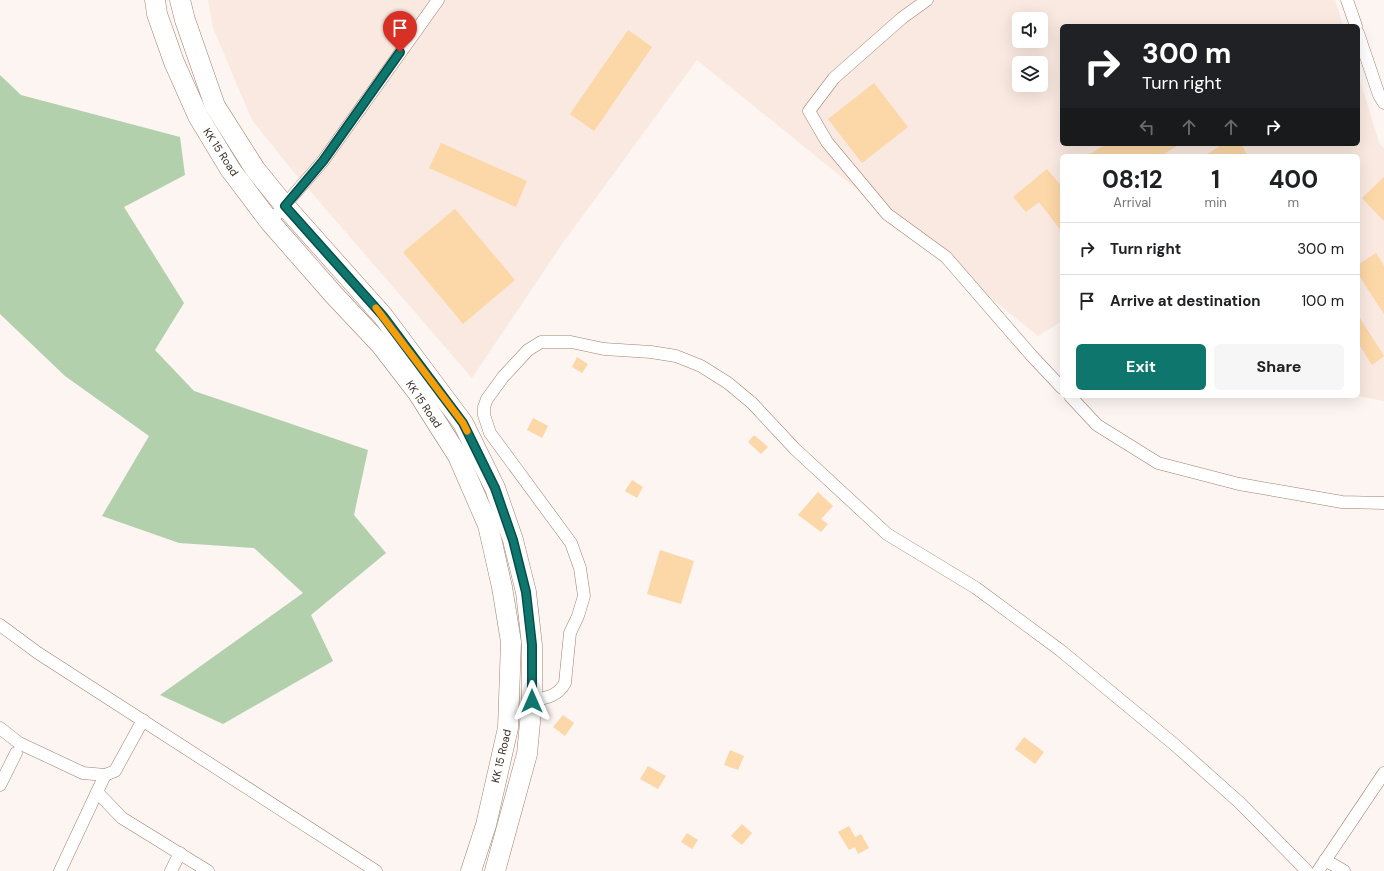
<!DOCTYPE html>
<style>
:root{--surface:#fff;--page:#f6f6f6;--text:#202124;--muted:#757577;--line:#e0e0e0;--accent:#0f766e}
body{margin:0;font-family:"DM Sans",sans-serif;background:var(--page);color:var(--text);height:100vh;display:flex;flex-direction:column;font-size:15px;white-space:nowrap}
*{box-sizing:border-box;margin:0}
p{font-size:13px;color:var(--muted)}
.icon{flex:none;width:22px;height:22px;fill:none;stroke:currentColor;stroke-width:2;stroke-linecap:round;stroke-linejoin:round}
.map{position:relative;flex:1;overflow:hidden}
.sheet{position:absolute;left:1060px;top:154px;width:300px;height:244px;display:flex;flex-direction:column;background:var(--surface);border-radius:6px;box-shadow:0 4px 16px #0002}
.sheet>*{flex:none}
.top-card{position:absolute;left:1060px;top:24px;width:300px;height:122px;border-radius:6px;box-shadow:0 4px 16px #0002;background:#202124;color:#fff;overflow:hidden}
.controls{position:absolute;left:1012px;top:12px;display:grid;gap:8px}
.controls a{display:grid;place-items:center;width:36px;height:36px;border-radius:6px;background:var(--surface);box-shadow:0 4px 16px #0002;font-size:20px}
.pin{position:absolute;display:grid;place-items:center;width:34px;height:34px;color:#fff;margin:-41px -17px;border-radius:50% 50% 50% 0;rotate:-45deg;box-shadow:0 0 4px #0007}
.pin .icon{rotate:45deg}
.me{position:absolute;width:44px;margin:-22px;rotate:0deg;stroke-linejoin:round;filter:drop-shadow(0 0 3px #0008)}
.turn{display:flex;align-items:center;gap:14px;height:84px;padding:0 16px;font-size:18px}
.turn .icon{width:52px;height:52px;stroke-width:2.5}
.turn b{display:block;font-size:28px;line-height:34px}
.lanes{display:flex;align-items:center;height:38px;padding:0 16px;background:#0003;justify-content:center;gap:20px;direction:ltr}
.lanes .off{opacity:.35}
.eta{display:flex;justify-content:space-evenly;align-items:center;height:68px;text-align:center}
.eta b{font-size:24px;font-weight:700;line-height:28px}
.action{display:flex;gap:8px;margin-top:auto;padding:8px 16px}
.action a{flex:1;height:46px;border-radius:6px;background:var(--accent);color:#fff;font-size:16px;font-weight:700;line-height:46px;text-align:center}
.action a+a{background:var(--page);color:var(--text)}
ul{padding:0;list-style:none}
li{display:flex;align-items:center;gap:12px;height:52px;padding:0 16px;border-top:1px solid var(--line)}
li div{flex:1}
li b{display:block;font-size:15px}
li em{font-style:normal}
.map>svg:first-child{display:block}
.built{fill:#fae9e0;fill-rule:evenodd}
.green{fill:#b2d0ac}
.building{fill:#fcd7a7}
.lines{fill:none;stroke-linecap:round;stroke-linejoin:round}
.minor-casing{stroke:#a08170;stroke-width:13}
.trunk-casing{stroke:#a08170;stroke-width:21}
.minor{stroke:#fff;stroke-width:12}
.trunk{stroke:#fff;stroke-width:20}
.route-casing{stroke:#0a4d48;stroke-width:10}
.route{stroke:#0f766e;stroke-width:7}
.slow{stroke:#f59e0b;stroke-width:7}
.labels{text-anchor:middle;stroke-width:3;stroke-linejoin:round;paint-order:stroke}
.street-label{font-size:11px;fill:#392c25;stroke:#fff}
</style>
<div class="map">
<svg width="1384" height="871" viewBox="0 0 1384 871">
<rect width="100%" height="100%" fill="#fcf5f1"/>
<path class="built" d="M208 0H1335L1343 26H1062V144H1358V74L1380 145 1384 148V401L1358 396V156H1062V321L1038 336 697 60 562 244 472 378 292 170 252 120 213 28ZM1019 19H1041V41H1019ZM1019 63H1041V85H1019Z"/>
<path class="green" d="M0 75 21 95 180 137 185 175 124 207 184 303 155 350 194 391 368 450 354 515 386 553 311 615 333 661 223 724 160 695 303 593 254 548 179 543 102 516 149 436 65 376 0 314Z"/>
<g class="building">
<path d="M628 30 652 47 594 131 570 114Z"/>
<path d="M874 83 908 127 862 163 828 119Z"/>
<path d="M441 143 527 181 516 207 429 168Z"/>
<path d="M1106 144H1180L1161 156H1087Z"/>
<path d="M1223 144H1241L1248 156H1204Z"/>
<path d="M1047 169 1062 187V232L1039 202 1026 212 1013 197Z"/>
<path d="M1384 177V221L1362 198Z"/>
<path d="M455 209 515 280 463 324 403 252Z"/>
<path d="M1376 253 1384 266V314L1358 274V265Z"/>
<path d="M1358 315 1384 356 1372 365 1358 343Z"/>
<path d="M577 357 588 364 582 373 572 367Z"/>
<path d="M533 418 548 426 542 438 527 430Z"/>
<path d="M754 435 768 447 761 454 748 442Z"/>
<path d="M632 480 643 487 637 498 625 491Z"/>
<path d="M818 492 833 506 821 519 828 524 821 532 798 515Z"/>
<path d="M660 550 694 561 681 604 647 594Z"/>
<path d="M563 715 574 723 565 736 553 727Z"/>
<path d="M1024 737 1044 752 1035 764 1015 749Z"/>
<path d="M730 750 744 756 738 770 724 765Z"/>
<path d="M648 766 666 776 658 789 640 779Z"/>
<path d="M742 824 752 833 742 845 731 836Z"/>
<path d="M849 826 855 837 861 834 869 848 858 854 855 847 849 850 838 832Z"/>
<path d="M687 833 698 840 692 849 681 842Z"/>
</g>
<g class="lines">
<defs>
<g id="minor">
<path d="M927 0 902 18 834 78 809 111 827 142 887 214 946 257 1031 355 1062 388"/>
<path d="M1347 0 1356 26"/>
<path d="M1358 33 1379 95 1384 103"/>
<path d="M270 222 323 161 438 0"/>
<path d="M1070 396 1097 425 1158 463 1239 484 1342 502 1384 503"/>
<path d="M0 625 38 653 376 871"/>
<path d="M532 701C546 698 558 696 565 683L570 633 578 616 584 596 580 568 571 543 490 433 484 415V407L487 399 503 377 528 350 541 342H571L604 349 651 352 676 356 701 366 728 383 752 403 795 449 887 534 976 588 1060 650 1175 745 1240 803 1307 871"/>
<path d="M0 728 19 743 83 773 105 775 115 771 143 720"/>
<path d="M0 785 16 753"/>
<path d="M97 792 122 818 208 871"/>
<path d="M1325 860 1344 871"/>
<path d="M60 871 105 775"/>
<path d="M171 871 180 853"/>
<path d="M1318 871 1384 773"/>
</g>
<g id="trunk">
<path d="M155 0 157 14 174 62 198 116 230 169 270 222 334 295 381 345 418 393 458 456 488 525 502 587 511 642 508 728 486 825 471 871"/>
<path d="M180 0 185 20 215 106 255 169 285 206 383 316 463 423 495 488 513 540 526 592 532 645V701L527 754 495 871"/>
</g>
</defs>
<use href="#minor" class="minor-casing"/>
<use href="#trunk" class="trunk-casing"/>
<use href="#minor" class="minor"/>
<use href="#trunk" class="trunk"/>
</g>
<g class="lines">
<defs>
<path id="route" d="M400 52 323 161 285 206 383 316 463 423 495 488 513 540 526 592 532 645V701"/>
</defs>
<use href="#route" class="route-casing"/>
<use href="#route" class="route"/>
<path class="slow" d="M376 308 463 423 467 431"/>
</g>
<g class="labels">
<g class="street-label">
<text transform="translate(221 152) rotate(57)" y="4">KK 15 Road</text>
<text transform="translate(424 404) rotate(56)" y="4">KK 15 Road</text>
<text transform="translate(501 756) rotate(-77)" y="4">KK 15 Road</text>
</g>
</g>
</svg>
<div class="controls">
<a><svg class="icon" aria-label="sound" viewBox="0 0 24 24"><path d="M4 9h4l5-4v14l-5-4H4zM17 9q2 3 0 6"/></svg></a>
<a><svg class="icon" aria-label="layers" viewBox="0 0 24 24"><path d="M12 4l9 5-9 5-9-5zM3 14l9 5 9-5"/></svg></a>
</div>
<div class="pin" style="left:400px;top:52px;background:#d93025"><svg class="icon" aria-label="arrive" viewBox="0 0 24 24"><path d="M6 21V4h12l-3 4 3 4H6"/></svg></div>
<svg class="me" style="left:532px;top:701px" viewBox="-20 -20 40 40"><path d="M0-17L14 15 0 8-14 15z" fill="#0f766e" stroke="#fff" stroke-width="4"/></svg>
<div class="top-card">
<div class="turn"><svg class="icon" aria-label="right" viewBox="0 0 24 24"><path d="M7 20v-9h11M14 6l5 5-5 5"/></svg><div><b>300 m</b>Turn right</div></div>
<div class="lanes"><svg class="icon off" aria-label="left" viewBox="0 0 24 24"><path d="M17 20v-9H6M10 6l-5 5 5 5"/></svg><svg class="icon off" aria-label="ahead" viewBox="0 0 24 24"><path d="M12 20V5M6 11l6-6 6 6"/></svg><svg class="icon off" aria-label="ahead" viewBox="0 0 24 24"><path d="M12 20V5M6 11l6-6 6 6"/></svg><svg class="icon" aria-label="right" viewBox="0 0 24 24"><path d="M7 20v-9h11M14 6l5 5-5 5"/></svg></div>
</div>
<section class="sheet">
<div class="eta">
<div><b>08:12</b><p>Arrival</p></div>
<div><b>1</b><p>min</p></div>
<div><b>400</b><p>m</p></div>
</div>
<ul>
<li><svg class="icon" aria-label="right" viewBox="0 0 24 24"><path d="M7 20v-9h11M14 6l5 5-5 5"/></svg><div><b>Turn right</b></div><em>300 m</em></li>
<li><svg class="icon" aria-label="arrive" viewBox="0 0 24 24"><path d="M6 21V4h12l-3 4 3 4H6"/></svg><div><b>Arrive at destination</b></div><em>100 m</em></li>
</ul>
<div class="action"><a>Exit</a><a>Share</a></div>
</section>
</div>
